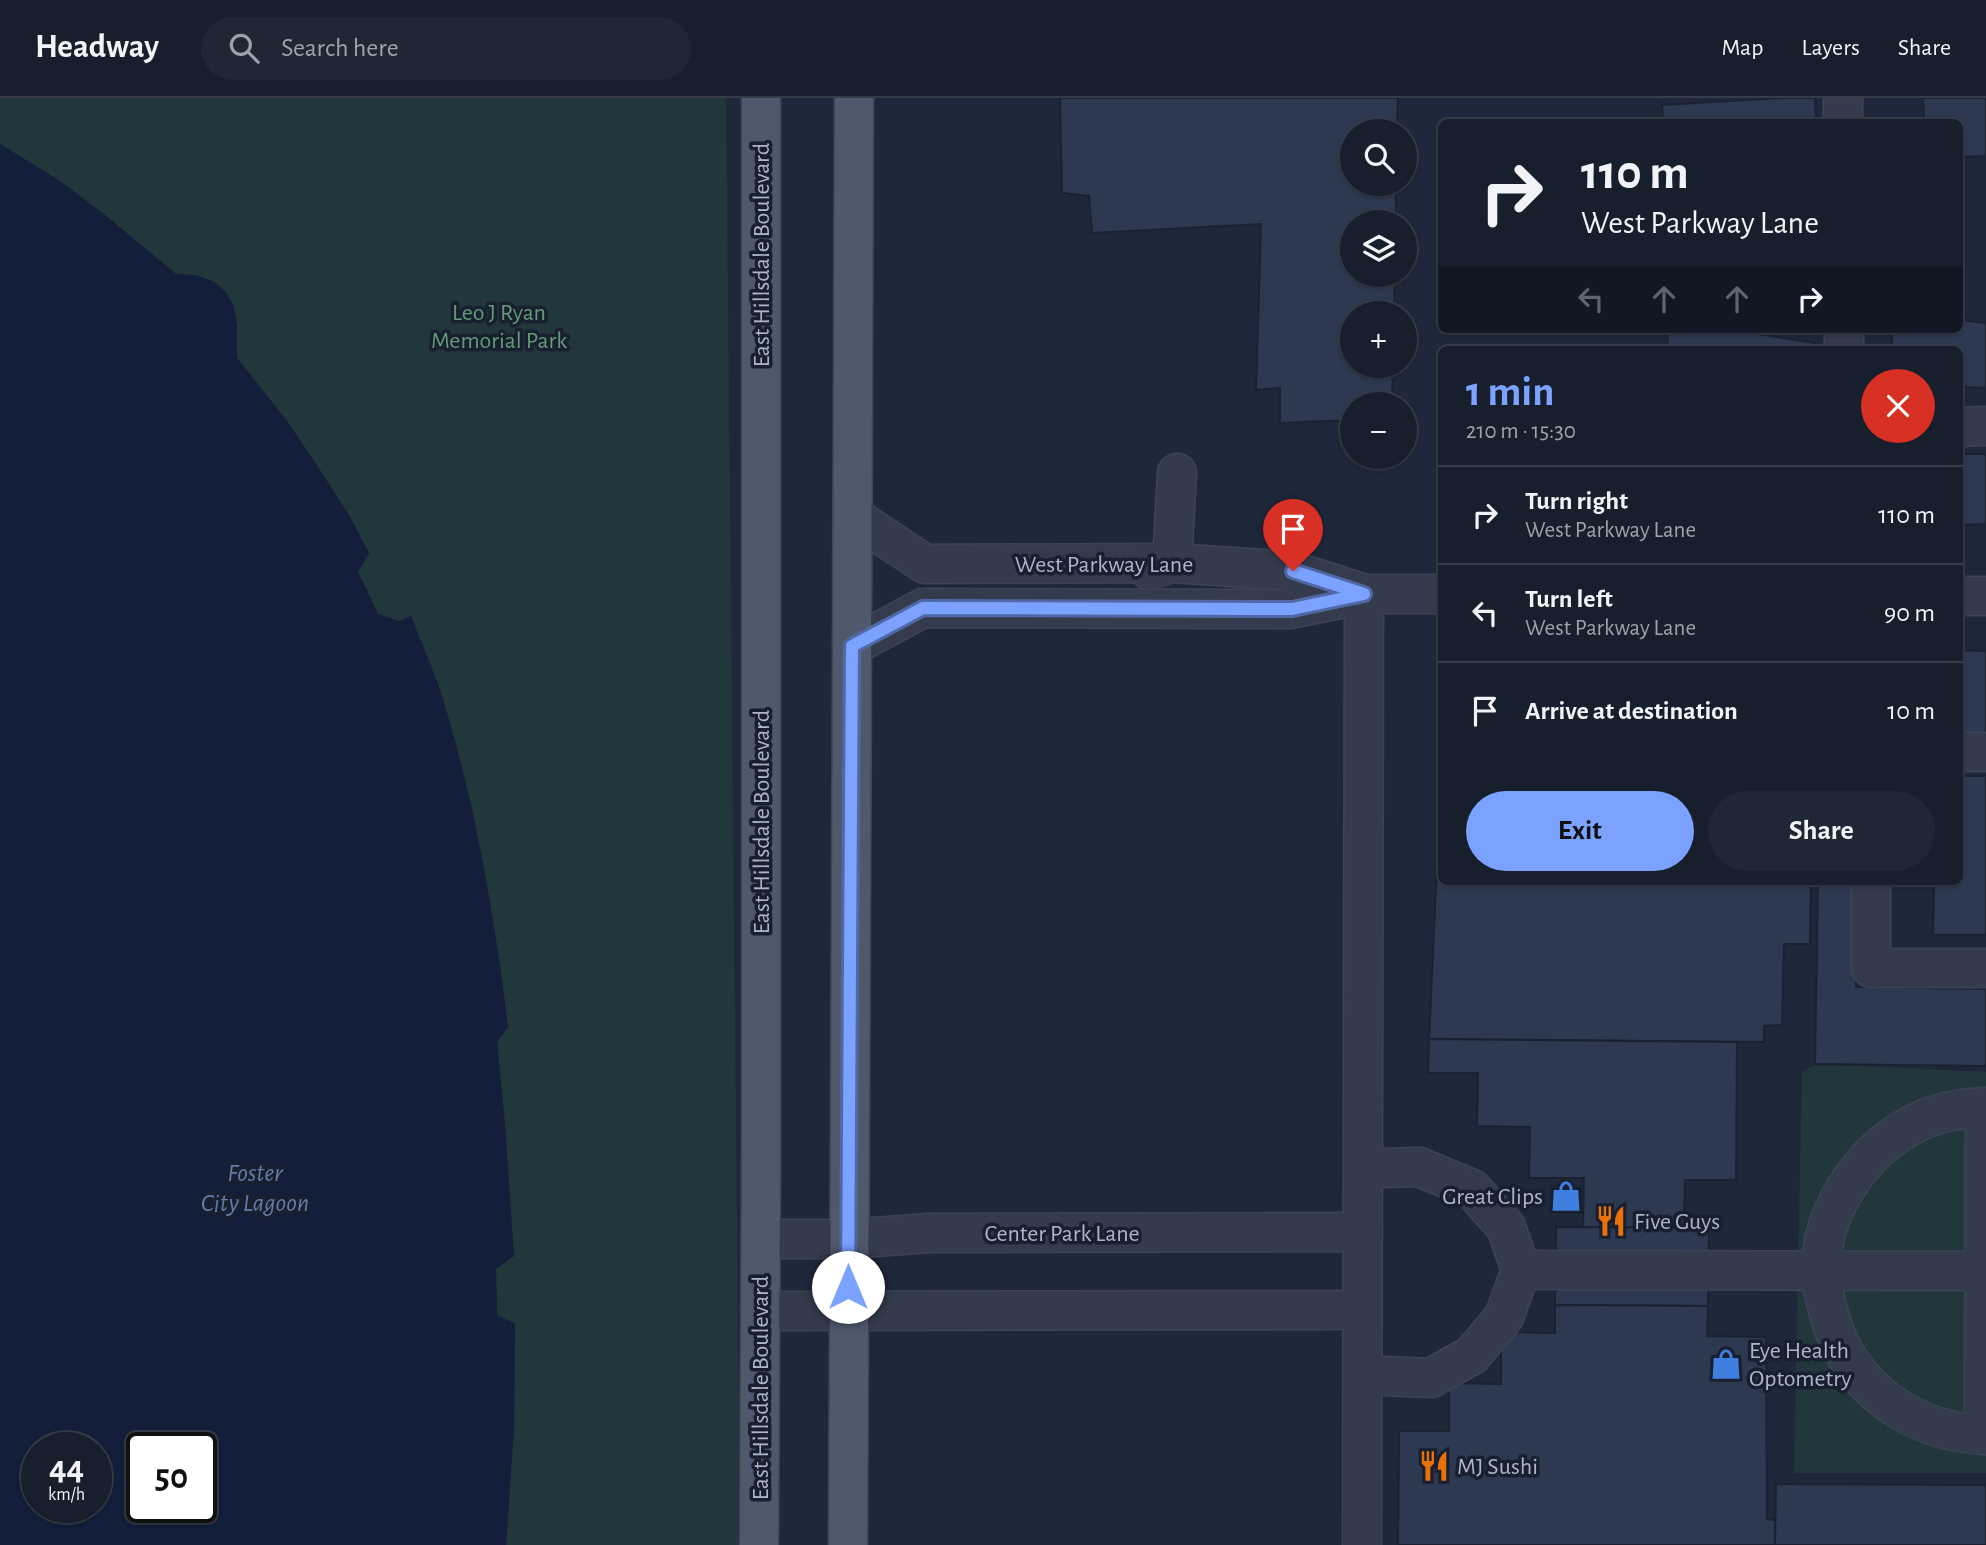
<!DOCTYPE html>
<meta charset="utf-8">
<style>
:root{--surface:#171e2c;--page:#202734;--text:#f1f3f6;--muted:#9ea2a9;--line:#363c48;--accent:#7ba2ff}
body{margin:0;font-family:"Alegreya Sans",sans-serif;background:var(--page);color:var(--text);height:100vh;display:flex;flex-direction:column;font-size:26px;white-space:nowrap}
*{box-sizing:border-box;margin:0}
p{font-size:23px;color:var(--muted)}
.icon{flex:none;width:38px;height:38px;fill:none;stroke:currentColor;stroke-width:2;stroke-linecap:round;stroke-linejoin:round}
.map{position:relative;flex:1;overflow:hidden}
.panel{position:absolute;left:1438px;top:248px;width:525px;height:539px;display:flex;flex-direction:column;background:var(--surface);border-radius:10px;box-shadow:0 2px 5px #0004,0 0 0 2px var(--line)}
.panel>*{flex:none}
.banner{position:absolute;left:1438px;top:21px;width:525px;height:214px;border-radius:10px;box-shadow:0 2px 5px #0004,0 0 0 2px var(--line);background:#171e2c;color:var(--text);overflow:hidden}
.tools{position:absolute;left:1340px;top:21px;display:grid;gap:14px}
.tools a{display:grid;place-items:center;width:77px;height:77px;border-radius:50%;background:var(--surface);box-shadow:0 2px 5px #0004,0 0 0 2px var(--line);font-size:35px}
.speed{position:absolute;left:21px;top:1334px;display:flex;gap:14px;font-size:35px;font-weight:700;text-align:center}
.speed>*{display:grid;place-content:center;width:91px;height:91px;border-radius:50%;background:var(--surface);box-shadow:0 2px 5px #0004,0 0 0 2px var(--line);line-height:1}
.speed small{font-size:18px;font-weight:400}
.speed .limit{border:4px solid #111;border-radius:10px;background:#fff;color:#111}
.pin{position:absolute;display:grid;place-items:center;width:60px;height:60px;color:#fff;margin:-72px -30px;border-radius:50% 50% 50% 0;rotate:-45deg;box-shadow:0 0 7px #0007}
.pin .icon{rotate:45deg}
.me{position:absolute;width:77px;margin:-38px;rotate:0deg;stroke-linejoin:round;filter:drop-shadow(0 0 5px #0008)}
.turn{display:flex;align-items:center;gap:24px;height:147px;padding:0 28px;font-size:32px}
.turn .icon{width:91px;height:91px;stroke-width:2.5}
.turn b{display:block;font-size:49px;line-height:60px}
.lanes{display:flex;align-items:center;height:66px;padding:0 28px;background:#0003;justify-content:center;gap:35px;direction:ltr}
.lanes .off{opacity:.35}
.round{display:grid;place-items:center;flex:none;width:74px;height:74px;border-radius:37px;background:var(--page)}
.overview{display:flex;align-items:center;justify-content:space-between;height:119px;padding:0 28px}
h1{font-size:42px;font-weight:600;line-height:52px;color:var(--accent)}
.primary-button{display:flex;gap:14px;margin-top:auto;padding:14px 28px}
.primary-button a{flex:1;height:80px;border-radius:42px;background:var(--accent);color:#111;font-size:28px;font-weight:600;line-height:80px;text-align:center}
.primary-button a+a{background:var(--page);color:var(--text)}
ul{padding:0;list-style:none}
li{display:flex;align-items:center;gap:21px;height:98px;padding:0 28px;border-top:2px solid var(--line)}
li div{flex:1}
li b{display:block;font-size:26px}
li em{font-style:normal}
header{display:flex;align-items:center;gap:42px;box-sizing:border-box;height:98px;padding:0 35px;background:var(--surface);border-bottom:2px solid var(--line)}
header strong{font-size:33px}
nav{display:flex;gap:38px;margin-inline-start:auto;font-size:24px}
.search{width:490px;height:63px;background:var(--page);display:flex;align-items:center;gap:18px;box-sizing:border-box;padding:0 24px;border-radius:38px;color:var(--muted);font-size:26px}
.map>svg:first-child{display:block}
.green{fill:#21373c}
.water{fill:#121e3a;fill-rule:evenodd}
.building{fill:#2d3950;stroke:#1a2232;stroke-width:2}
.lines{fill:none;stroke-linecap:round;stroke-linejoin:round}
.minor-casing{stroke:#3c4455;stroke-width:41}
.major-casing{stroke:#3c4455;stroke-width:41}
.minor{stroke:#333b4c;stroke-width:38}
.major{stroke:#50596c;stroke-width:38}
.route-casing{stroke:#5069a6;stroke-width:18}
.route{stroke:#7ba2ff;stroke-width:12}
.labels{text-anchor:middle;stroke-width:7;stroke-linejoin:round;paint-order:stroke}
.street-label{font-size:24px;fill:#adb5c8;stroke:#182030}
.park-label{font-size:24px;fill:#629b75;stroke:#182030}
.poi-label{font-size:24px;fill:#adb5c8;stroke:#182030;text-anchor:start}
.water-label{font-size:26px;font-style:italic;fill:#627bab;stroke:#182030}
</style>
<header>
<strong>Headway</strong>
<div class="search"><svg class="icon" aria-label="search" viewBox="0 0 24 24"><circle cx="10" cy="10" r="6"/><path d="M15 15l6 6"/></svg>Search here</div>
<nav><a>Map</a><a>Layers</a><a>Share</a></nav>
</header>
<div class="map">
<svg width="1986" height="1447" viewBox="0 0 1986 1447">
<rect width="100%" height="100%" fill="#1f283b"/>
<g class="green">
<path d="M0 0H726L739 1332 738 1447H506L514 1329 515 1226 497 1217 496 1170 514 1158 505 1028 497 944 508 929 500 864 471 705 399 523 378 516 358 473 369 455 350 419 318 369 287 323 237 260V229L234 209 196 177 176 176 105 117 60 83 0 46Z"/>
<path d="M1815 966 1986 974V1375H1794L1802 974Z"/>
</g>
<path class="water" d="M0 46 60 83 105 117 176 176 196 177 214 184 226 194 234 209 237 229V260L287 323 318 369 350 419 369 455 358 474 378 516 399 523 411 518C424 551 439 584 448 618 478 720 495 824 508 929L497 944 505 1028 514 1158 496 1171 497 1217 515 1226 514 1329 506 1447H0ZM96 1349V1409H37V1349ZM201 1349V1409H142V1349Z"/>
<g class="building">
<path d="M1060 0H1398L1397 33H1353V86H1396V124H1353V177H1395L1394 215H1353V268H1393L1392 306H1353V322L1280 325V290L1256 292 1261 126 1092 135 1089 98 1062 95Z"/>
<path d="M1781 0H1815L1816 24H1663L1662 7Z"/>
<path d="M1923 0H1986V58L1960 59V24H1924Z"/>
<path d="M1960 222 1986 225V290L1960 289V252H1892V231H1960Z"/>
<path d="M1668 231H1726L1815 245 1814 252H1667Z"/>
<path d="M1960 356H1986V426L1960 427Z"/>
<path d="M1441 543 1442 784H1811L1810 846H1784L1782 927 1764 928V944L1429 941 1438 744Z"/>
<path d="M1960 552 1986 553V637L1960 636Z"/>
<path d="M1960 678H1986V837H1933L1934 784H1960Z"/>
<path d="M1818 784H1858L1856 889 1986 891V968L1815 966Z"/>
<path d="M1429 941 1737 944 1736 1082H1685L1684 1130 1583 1129 1584 1080H1529L1530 1029 1477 1028 1478 975H1428Z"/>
<path d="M1556 1129 1709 1130 1708 1208 1555 1207Z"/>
<path d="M1555 1207 1708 1208 1707 1238 1766 1239 1767 1421 1775 1422V1447H1398L1399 1333H1449V1285L1501 1286V1234L1555 1235Z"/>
<path d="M1776 1386 1986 1387V1447H1775Z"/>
</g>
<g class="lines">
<defs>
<g id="minor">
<path d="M1843 0V24"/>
<path d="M1844 231V252"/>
<path d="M1960 329 1986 328"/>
<path d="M854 419 925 466 1172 465 1293 473 1362 495"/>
<path d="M1149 472 1172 465 1177 375"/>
<path d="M1960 498H1986"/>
<path d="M852 548 923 510 1291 511 1364 496H1442"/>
<path d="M1960 654H1986"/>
<path d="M1871 784V870H1986"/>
<path d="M1986 1009C1964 1010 1938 1014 1918 1024 1863 1050 1821 1112 1821 1173 1822 1188 1825 1202 1829 1216 1848 1289 1911 1334 1986 1337"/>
<path d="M761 1141H848L929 1135 1363 1134"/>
<path d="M1521 1172 1986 1173"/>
<path d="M760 1213 1362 1212"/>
<path d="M1385 1278 1431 1280 1472 1257 1504 1219 1521 1172 1506 1129 1472 1091 1419 1069 1387 1070"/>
<path d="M1984 1337 1985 1009"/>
<path d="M1362 1447 1364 496"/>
</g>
<g id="major">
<path d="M759 1447 761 1076V0"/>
<path d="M848 1447C849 965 854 482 854 0"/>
</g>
</defs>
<use href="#minor" class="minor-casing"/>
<use href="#major" class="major-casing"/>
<use href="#minor" class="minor"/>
<use href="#major" class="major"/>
</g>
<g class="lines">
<defs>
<path id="route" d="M848 1189 852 548 923 510 1292 511 1364 496 1293 473"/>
</defs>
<use href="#route" class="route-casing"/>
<use href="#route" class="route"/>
</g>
<defs>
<symbol id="shop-bare" viewBox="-9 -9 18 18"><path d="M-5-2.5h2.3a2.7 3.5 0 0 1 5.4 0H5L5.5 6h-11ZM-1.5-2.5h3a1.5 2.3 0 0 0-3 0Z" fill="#3f7fe0" stroke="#182030" stroke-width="2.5" paint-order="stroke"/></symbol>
<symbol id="restaurant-bare" viewBox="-9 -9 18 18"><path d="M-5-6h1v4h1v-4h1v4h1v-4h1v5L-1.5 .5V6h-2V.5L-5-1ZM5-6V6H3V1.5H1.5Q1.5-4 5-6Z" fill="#e8710a" stroke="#182030" stroke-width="2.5" paint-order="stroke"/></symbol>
</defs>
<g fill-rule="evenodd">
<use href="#shop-bare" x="1544" y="1076" width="44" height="44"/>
<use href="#restaurant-bare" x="1589" y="1101" width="44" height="44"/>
<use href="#shop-bare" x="1704" y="1244" width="44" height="44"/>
<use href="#restaurant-bare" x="1412" y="1346" width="44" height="44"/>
</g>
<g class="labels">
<g class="street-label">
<text transform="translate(761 157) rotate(-90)" y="8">East Hillsdale Boulevard</text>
<text x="1104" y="474">West Parkway Lane</text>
<text transform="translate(761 724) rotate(-90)" y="8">East Hillsdale Boulevard</text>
<text x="1062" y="1143">Center Park Lane</text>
<text transform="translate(760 1290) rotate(-90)" y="8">East Hillsdale Boulevard</text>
</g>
<g class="park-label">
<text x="499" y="222">Leo J Ryan<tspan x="499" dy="28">Memorial Park</tspan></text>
</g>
<g class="poi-label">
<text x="1543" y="1106" text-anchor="end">Great Clips</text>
<text x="1634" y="1131">Five Guys</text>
<text x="1749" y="1260">Eye Health<tspan x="1749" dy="28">Optometry</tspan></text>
<text x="1457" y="1376">MJ Sushi</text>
</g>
<g class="water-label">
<text x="255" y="1083">Foster<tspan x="255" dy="30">City Lagoon</tspan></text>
</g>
</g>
</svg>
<div class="tools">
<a><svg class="icon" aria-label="search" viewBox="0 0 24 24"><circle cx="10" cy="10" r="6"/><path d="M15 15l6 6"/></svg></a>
<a><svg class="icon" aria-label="layers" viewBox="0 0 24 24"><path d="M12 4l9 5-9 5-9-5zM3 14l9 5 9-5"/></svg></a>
<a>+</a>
<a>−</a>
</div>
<div class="speed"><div>44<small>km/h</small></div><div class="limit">50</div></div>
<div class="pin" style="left:1293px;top:473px;background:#d93025"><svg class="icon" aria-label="arrive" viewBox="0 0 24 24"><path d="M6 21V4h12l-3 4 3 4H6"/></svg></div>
<svg class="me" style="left:848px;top:1189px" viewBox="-20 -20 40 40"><circle r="19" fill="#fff"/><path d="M0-13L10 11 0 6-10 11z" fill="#7ba2ff"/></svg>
<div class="banner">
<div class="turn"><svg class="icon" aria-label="right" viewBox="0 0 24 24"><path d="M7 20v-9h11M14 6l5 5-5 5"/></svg><div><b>110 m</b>West Parkway Lane</div></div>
<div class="lanes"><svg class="icon off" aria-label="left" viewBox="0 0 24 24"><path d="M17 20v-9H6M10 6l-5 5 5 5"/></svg><svg class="icon off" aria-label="ahead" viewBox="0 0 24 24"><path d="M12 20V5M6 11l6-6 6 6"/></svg><svg class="icon off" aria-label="ahead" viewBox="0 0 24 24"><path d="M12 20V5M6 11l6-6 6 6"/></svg><svg class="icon" aria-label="right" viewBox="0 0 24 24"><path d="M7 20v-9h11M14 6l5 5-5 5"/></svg></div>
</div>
<section class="panel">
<div class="overview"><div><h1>1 min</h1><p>210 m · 15:30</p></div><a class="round" style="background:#d93025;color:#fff"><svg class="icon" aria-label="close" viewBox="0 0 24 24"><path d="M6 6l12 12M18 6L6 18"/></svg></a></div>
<ul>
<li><svg class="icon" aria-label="right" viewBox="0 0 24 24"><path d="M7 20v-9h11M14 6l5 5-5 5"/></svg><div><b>Turn right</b><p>West Parkway Lane</p></div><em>110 m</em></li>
<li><svg class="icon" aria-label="left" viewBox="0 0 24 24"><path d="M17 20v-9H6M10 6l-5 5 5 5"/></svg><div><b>Turn left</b><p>West Parkway Lane</p></div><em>90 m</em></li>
<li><svg class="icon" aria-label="arrive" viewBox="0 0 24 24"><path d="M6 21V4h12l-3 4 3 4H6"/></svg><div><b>Arrive at destination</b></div><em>10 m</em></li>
</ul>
<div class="primary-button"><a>Exit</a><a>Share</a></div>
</section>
</div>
